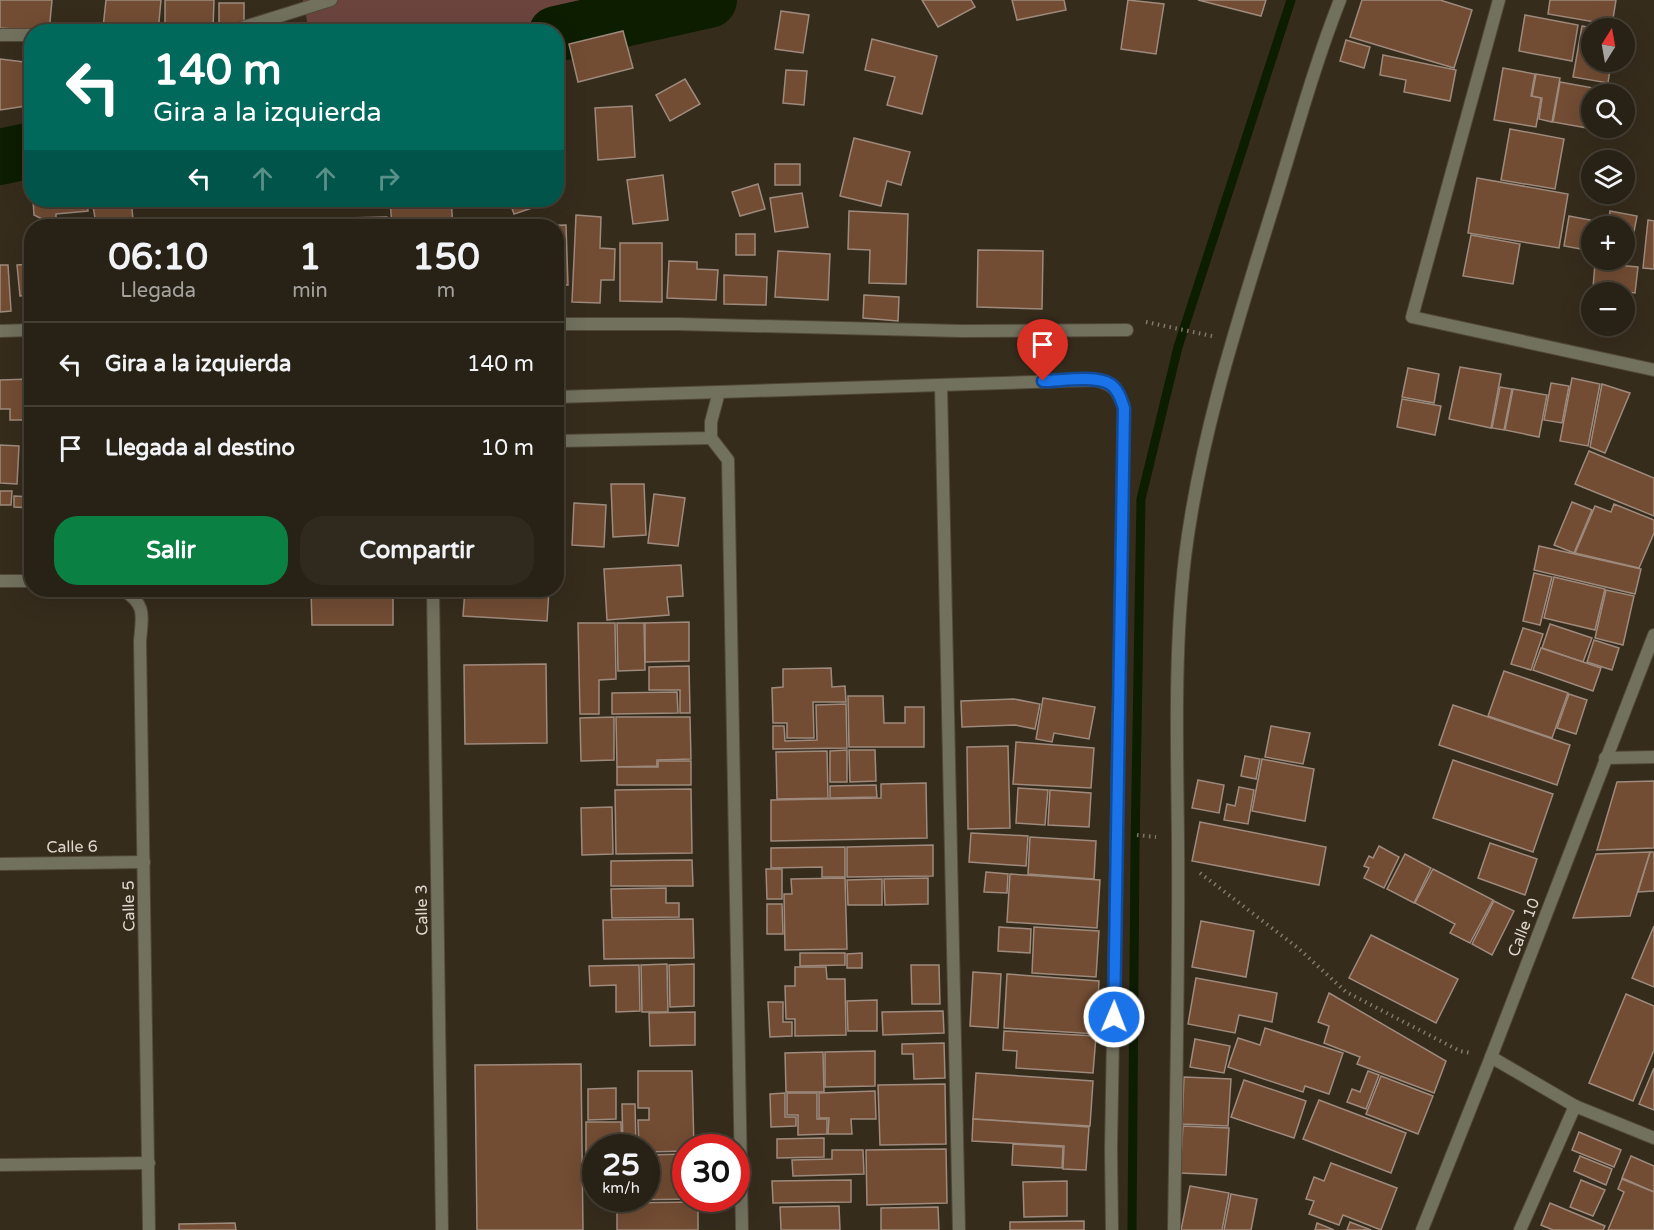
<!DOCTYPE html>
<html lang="es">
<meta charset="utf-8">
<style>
:root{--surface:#282115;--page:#30291e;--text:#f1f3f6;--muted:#a5a3a0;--line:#443e34;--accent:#0b8043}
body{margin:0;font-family:"Varela Round",sans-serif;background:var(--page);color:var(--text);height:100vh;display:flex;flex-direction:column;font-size:22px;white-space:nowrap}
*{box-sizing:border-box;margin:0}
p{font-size:20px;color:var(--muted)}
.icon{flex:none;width:33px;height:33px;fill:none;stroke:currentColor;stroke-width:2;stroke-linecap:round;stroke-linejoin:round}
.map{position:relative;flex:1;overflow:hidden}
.details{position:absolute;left:24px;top:219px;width:540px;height:378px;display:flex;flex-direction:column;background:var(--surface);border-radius:24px;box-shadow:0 6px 24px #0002,0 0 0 2px var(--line)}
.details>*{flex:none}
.hud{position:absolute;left:24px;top:24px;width:540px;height:183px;border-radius:24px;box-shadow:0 6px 24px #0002,0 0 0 2px var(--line);background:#00695c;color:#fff;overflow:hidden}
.needle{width:39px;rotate:11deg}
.tools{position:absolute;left:1581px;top:18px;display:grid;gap:12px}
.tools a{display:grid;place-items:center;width:54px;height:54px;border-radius:50%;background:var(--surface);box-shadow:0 6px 24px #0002,0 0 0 2px var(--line);font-size:30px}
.speed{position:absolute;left:582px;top:1134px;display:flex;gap:12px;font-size:30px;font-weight:700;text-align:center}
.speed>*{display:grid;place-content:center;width:78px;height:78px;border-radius:50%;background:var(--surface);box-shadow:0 6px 24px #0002,0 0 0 2px var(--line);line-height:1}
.speed small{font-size:15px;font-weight:400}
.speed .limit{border:9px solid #d22;background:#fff;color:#111}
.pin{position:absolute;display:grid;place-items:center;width:51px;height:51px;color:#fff;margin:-62px -26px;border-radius:50% 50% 50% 0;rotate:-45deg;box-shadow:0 0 6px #0007}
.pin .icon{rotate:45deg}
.me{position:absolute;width:66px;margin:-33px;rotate:1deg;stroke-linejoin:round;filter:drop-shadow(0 0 4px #0008)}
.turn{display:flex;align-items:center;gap:21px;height:126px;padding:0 30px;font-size:27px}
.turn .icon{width:78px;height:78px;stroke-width:2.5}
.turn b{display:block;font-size:42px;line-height:51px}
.lanes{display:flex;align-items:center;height:57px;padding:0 30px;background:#0003;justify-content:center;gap:30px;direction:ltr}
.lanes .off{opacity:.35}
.eta{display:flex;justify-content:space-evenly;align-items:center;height:102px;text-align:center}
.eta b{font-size:36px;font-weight:700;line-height:42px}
.button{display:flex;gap:12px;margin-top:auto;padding:12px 30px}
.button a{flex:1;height:69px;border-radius:24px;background:var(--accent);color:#fff;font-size:24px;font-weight:700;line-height:69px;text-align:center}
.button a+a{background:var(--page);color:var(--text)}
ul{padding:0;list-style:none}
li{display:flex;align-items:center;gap:18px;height:84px;padding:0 30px;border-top:2px solid var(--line)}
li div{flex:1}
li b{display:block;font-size:22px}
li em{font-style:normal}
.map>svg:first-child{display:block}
.green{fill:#6b443e}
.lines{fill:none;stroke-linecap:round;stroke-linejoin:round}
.stream{stroke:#0d1d00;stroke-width:9}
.river{stroke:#0d1d00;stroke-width:56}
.building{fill:#724c33;stroke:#9e8a7d;stroke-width:1.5}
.service-casing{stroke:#514839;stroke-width:14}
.minor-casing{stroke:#514839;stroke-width:14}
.path{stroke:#827a6c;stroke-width:4;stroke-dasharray:1.5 4.5;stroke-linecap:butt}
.service{stroke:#72715e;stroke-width:12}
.minor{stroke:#72715e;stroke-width:12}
.route-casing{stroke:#114b97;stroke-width:15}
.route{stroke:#1a73e8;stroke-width:10}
.labels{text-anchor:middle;stroke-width:4.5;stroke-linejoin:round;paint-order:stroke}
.street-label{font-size:16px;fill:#dfd9cf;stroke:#362c1c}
</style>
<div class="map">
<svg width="1654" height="1230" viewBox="0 0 1654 1230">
<rect width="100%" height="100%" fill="#362c1c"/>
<path class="green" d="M303 0H709L557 34 556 32 309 31Z"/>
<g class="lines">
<path class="stream" d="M1132 1230 1135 848 1141 499 1178 347 1291 0"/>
<g class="river">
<path d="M556 34 709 0"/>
<path d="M0 157 32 150"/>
</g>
</g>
<g class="building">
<path d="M0 0H52L49 32 0 28Z"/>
<path d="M106 0H161L158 32 103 28Z"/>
<path d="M165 0H214L213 29 165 28Z"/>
<path d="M922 0H971L975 7 938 27Z"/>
<path d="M1012 0H1064L1066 10 1017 20Z"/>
<path d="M1128 0 1164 4 1156 54 1121 49Z"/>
<path d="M1198 0H1266L1261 16Z"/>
<path d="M1362 0H1440L1472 10 1454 68 1350 37Z"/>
<path d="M1550 0H1616L1612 25 1548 14Z"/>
<rect x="219" y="3" width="25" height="22"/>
<path d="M781 11 809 15 803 53 775 49Z"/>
<path d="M1525 15 1578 25 1572 61 1519 51Z"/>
<path d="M1582 26 1593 28H1592V62H1611L1608 83 1573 77Z"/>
<path d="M623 31 633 68 578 82 569 44Z"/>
<path d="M872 39 937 56 922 114 887 105 895 77 865 70Z"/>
<path d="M1346 40 1370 47 1364 68 1340 61Z"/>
<path d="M1383 55 1456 70 1450 101 1404 92 1406 80 1380 75Z"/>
<path d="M0 59 32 63V105L0 110Z"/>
<path d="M1503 68 1535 74 1531 96 1541 98 1536 127 1494 120Z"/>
<path d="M786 70 807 71 804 105 783 103Z"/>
<path d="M1536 74 1560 78 1552 122 1539 119 1542 98 1532 96Z"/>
<path d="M685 79 700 104 670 121 656 95Z"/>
<path d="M1560 82 1599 89 1598 94H1592L1593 129 1553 122Z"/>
<path d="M632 106 635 157 598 160 595 108Z"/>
<path d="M1510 129 1564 139 1555 189 1501 180Z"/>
<path d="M854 138 910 152 901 185 887 181 881 206 840 196Z"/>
<rect x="775" y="164" width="25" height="21"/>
<path d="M663 175 668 220 633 224 627 180Z"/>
<path d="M1477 178 1568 194 1559 248 1468 233Z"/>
<path d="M758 184 765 209 740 216 732 192Z"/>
<path d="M802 193 808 227 775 232 770 198Z"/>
<path d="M33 200H87L88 211 56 214V226L34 215Z"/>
<path d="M92 200H131L133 219 96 224Z"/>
<path d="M149 200H177L150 205Z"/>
<path d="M390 200H451L453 226H392Z"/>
<path d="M509 200H545L547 203 514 214Z"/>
<path d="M849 211 908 214 906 284 869 283 870 250 848 249Z"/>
<path d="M1610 211 1637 216 1631 247 1624 246V226H1608Z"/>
<path d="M576 215 601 217 600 248 615 249 614 280H601L600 303 572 302Z"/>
<path d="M1569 216 1601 222V226H1592V251L1564 246Z"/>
<path d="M387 217 388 226H345V218Z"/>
<path d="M1648 220 1654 221V269L1643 268Z"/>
<path d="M566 225 568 285H556V226H521Z"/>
<rect x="736" y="234" width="19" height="21"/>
<path d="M1471 235 1520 244 1513 284 1463 276Z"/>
<path d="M620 243H662V302L620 301Z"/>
<path d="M978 250 1043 251 1042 309 977 307Z"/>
<path d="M778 251 830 254 828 300 775 297Z"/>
<path d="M669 261 697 262V269L718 270 716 300 667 298Z"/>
<path d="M1595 263 1638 267 1635 293 1593 288Z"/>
<path d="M32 264V295L20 296 17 265Z"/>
<path d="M0 265H8L11 311 0 312Z"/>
<path d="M724 275 767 277 766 305 724 304Z"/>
<path d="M864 295 899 297 898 321 863 318Z"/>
<path d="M1460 367 1501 374 1491 428 1449 419Z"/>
<path d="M1408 368 1439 374 1434 403 1402 397Z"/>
<path d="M1572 378 1600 384 1588 446 1560 441Z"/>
<path d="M30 379 31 420H10V409H0V380Z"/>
<path d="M1551 383 1569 386 1562 423 1544 420Z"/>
<path d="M1602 384 1630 393 1605 453 1590 447Z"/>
<path d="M1500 387 1512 389 1504 430 1492 428Z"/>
<path d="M1513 389 1547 395 1539 437 1505 430Z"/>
<path d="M1402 399 1441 406 1435 435 1397 427Z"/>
<path d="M0 445 19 446 17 484 0 483Z"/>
<path d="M1589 451 1654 478V516L1575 484Z"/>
<path d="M556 482H561L562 548H556Z"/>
<path d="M611 484H644L646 535 613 537Z"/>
<path d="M0 491H12L11 505H0Z"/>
<path d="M654 494 685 498 678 546 648 543Z"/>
<path d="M14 496 32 497V508L14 507Z"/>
<path d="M1572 502 1592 510 1574 553 1554 545Z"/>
<path d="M574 503 606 505 604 547 572 545Z"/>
<path d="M1614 504 1654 520V533L1639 568 1575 553 1595 506 1611 512Z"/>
<path d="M1539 546 1641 569 1635 594 1534 570Z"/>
<path d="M681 565 683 596 667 597 669 615 607 620 604 569Z"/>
<path d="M1534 573 1552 577 1540 625 1523 621Z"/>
<path d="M1554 577 1605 589 1595 630 1544 618Z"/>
<path d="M311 590H393V625H312Z"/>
<path d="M465 590H549L547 621 463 616Z"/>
<path d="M1606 590 1634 596 1623 645 1595 638Z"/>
<path d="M689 622V661L645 662V623Z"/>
<path d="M578 623H615L616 679 599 680V714H580Z"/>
<path d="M617 623H644L645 670 618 671Z"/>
<path d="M1550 624 1592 638 1583 662 1542 648Z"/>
<path d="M1523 628 1543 634 1531 670 1511 664Z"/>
<path d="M1594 640 1619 648 1612 670 1587 662Z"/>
<path d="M1541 648 1601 668 1593 691 1533 670Z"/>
<path d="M546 664 547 743 465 744 464 665Z"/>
<path d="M689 666 690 713H680V690H649V667Z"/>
<path d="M831 668 832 687 845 686 846 702H813L814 738H787V723H773L772 688 783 687V669Z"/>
<path d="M1504 671 1568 693 1552 738 1488 716Z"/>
<path d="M677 692 678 713 612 714V693Z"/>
<path d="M1569 694 1587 700 1576 734 1557 728Z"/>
<path d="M848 696H883L884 723H905V707H924V747H849Z"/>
<path d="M1043 698 1095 707 1089 739 1054 733 1052 742 1036 739Z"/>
<path d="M1014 699 1040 704 1035 729 1015 725 962 727 961 701Z"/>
<path d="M846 704 847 748 773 749V726H784L785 741 817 740 816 705Z"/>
<path d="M1453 705 1570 745 1557 785 1439 745Z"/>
<path d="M614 717V760L581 761 580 718Z"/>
<path d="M616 717H690L691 759 657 760V766L617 767Z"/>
<path d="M1271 726 1310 733 1303 764 1265 757Z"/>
<path d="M1016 742 1094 748 1091 788 1013 784Z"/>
<path d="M1008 746 1010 828 968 829 967 747Z"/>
<path d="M847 750V782H830V751Z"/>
<path d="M849 750H875L876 781 850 782Z"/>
<path d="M827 751 828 798 777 799 776 752Z"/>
<path d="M1245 756 1260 759 1256 779 1241 776Z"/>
<path d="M1262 759 1314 769 1305 821 1252 811Z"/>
<path d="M1453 760 1553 794 1533 852 1433 818Z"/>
<path d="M658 761H691V785H617V767H658Z"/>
<path d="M1198 780 1224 785 1219 813 1192 808Z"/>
<path d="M1654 781V848L1597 850 1617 782Z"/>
<path d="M926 783 927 838 771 841V800L881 798V784Z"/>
<path d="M876 785 877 797 830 798V786Z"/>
<path d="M1239 787 1254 790 1248 824 1224 820 1227 804 1235 806Z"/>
<path d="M1018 788 1048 790 1045 825 1016 823Z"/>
<path d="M691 789 692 853 616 854 615 790Z"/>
<path d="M1050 790 1091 793 1089 827 1048 825Z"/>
<path d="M612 807 613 854 582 855 581 808Z"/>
<path d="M1200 822 1326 847 1319 885 1192 861Z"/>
<path d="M971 833 1028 836 1026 866 969 862Z"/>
<path d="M1030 837 1096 841 1094 879 1028 874Z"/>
<path d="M1490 843 1537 859 1525 895 1478 878Z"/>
<path d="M933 845V876L847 877V847Z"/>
<path d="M1379 846 1399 857 1384 888 1364 878 1369 868 1364 866 1369 856 1373 858Z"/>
<path d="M845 847V877H822V867L771 868V848Z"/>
<path d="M1650 852H1654V891L1638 892Z"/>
<path d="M1650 852 1630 916 1573 918 1596 854Z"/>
<path d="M1405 854 1431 868 1414 903 1387 889Z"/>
<path d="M692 860 693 886H611V861Z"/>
<path d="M766 869H782V899H767Z"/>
<path d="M1433 869 1493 900 1470 943 1450 933 1455 924 1415 903Z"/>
<path d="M986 872 1008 874 1007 893 984 892Z"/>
<path d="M1010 874 1100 880 1097 928 1007 922Z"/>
<path d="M845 878 847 949 785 950 784 894H792L791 879Z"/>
<path d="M928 878V904L885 905 884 879Z"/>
<path d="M882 879V905H848L847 880Z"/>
<path d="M666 888V903H679V917L612 918 611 889Z"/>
<path d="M1494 901 1514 911 1492 955 1472 944Z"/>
<path d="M767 904H782L783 934H767Z"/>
<path d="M693 919 694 958 604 959 603 920Z"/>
<path d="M1201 921 1254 931 1246 977 1192 967Z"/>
<path d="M1654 926V987L1632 978Z"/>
<path d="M999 927 1031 929 1030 953 998 951Z"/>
<path d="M1034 927 1099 931 1096 977 1032 973Z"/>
<path d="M1371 935 1458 979 1436 1023 1349 978Z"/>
<path d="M800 953H845V965L800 966Z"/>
<path d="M862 953V968H847V954Z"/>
<path d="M667 964 668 1012H642L641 965Z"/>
<path d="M694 964V1006L670 1007 669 965Z"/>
<path d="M639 965 640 1011 616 1012V985L590 986 589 966Z"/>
<path d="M911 965H939L940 1004H912Z"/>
<path d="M795 967H826L827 979H845L846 1035 795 1036V1019H786L785 986H795Z"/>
<path d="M973 972 1001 974 998 1028 970 1026Z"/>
<path d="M1007 974 1099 981 1096 1034 1004 1028Z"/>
<path d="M1196 978 1277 993 1272 1022 1239 1015 1235 1033 1188 1024Z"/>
<path d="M1329 993 1446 1061 1434 1093 1357 1064 1360 1057 1324 1043 1329 1026 1318 1022Z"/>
<path d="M1626 994 1654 1006V1050L1633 1101 1589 1083Z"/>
<path d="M877 1000V1031H848L847 1001Z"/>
<path d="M768 1002H783V1022H792V1036L770 1037Z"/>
<path d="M943 1011 944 1033 883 1035 882 1012Z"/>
<path d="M695 1012V1045L650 1046 649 1013Z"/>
<path d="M1265 1028 1343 1053 1329 1094 1305 1086 1303 1092 1228 1067 1238 1038 1260 1045Z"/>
<path d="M1004 1031 1096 1036 1093 1073 1016 1068 1017 1051 1003 1050Z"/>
<path d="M1195 1039 1230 1046 1224 1073 1190 1067Z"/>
<path d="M944 1043 945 1078 914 1079 913 1054H902V1044Z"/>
<path d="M875 1051V1086L825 1087V1052Z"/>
<path d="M823 1052 824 1092H786L785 1053Z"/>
<path d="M581 1064 583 1230H477L475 1065Z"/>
<path d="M1654 1068V1110L1639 1104Z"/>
<path d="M638 1071H692L694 1148H686V1151L646 1152V1148H639L638 1120H649V1108H638Z"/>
<path d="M1368 1071 1379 1075 1366 1109 1347 1102 1352 1089 1360 1092Z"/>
<path d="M976 1073 1093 1081 1090 1126 973 1119Z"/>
<path d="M1381 1076 1433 1096 1418 1134 1366 1114Z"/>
<path d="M1184 1077 1231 1079 1228 1126 1182 1124Z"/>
<path d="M1244 1080 1306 1101 1294 1138 1231 1117Z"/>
<path d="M945 1084 946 1144 880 1145 878 1085Z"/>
<path d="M616 1088V1119L588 1120V1089Z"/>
<path d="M875 1091 876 1119H851L852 1134H828L829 1118H819V1093Z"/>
<path d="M785 1093V1117H796V1126L771 1127 770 1094Z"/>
<path d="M787 1093H817V1119H827V1134L798 1135V1115H787Z"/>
<path d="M1319 1100 1406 1133 1391 1173 1303 1139Z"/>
<path d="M622 1104H635L636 1148H623Z"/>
<path d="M973 1119 1089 1127 1086 1170 1063 1169 1064 1146 972 1141Z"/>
<path d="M586 1122H621L622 1148H596V1153H586Z"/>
<path d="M1183 1126 1229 1128 1226 1175 1180 1173Z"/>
<path d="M1579 1132 1621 1150 1614 1167 1572 1150Z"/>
<path d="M824 1138V1157L777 1158V1139Z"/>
<path d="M1013 1144 1063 1147 1062 1168 1012 1165Z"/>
<path d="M946 1149 947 1203 867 1205 866 1150Z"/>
<path d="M832 1150H863L864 1174 793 1176 792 1160 832 1159Z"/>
<path d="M686 1154V1198L698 1199 614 1200V1198H646V1155Z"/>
<path d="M586 1155H596V1183L587 1184Z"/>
<path d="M1580 1156 1612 1169 1606 1185 1574 1171Z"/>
<path d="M1631 1156 1654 1166V1192L1622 1178Z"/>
<path d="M1331 1163 1397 1188 1381 1230 1343 1215 1339 1225 1309 1214 1314 1201 1306 1199 1314 1177 1324 1181Z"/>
<path d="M1622 1179 1654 1192V1230H1608L1624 1192 1618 1189Z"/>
<path d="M851 1180V1202L773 1203 772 1181Z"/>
<path d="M1581 1180 1605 1190 1593 1216 1570 1207Z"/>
<path d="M1067 1181V1216L1024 1217 1023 1182Z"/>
<path d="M1190 1186 1229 1193 1222 1230H1181Z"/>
<path d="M1231 1194 1257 1199 1251 1230H1224Z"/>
<path d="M698 1202V1230H617V1203Z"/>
<path d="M1550 1203 1605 1226 1603 1230H1553L1541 1225Z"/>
<path d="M839 1206 840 1230H781L780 1207Z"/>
<path d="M938 1207 939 1230H881V1208Z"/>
<path d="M1084 1221V1230H1010V1222Z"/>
<path d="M1350 1222 1371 1230H1347Z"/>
<path d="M235 1223 236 1230H179V1224Z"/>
<path d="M1317 1223 1334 1230H1315Z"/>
</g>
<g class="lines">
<defs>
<g id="service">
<path d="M228 32 331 0"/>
<path d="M556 397 719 392"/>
</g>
<g id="minor">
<path d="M1499 0 1412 317 1654 370"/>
<path d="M0 35H32"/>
<path d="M556 324H677L961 331 1127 330"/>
<path d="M0 331 32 330"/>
<path d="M941 385 959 1230"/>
<path d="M711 438 728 460 742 1230"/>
<path d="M556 441 711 438V422L719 392 1095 380C1114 385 1117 389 1124 408L1111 1149 1112 1230"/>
<path d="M0 581H32"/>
<path d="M123 590C147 605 142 616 140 641L149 1230"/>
<path d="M433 590 442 1230"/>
<path d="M1605 758 1654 757"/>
<path d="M0 864 144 862"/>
<path d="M1491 1057 1575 1106 1654 1138"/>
<path d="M0 1165 149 1163"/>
<path d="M1174 1230C1176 1100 1179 970 1178 840 1177 745 1174 651 1185 557 1200 436 1238 320 1274 204 1295 136 1314 66 1340 0"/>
<path d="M1422 1230 1491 1057 1654 635"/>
<path d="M1520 1230 1575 1106"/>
</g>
</defs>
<use href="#service" class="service-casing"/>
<use href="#minor" class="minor-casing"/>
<g class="path">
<path d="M1146 322 1212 336"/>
<path d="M1137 835 1156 837"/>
<path d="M1200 873 1298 948 1346 992 1460 1051 1471 1053"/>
</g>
<use href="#service" class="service"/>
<use href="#minor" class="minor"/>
</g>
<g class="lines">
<defs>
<path id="route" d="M1043 381C1060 381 1095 375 1110 384 1118 389 1121 399 1124 408L1114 1017"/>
</defs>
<use href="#route" class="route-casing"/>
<use href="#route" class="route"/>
</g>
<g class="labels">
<g class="street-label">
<text transform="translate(72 846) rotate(-1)" y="6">Calle 6</text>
<text transform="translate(128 906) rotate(-91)" y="6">Calle 5</text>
<text transform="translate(421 910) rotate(-91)" y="6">Calle 3</text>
<text transform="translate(1523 927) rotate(-69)" y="6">Calle 10</text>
</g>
</g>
</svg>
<div class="tools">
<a><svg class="needle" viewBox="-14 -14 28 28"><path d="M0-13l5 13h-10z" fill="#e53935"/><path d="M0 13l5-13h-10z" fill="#a5a3a0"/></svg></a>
<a><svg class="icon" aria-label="search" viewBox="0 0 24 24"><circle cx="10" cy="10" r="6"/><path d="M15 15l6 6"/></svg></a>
<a><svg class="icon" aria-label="layers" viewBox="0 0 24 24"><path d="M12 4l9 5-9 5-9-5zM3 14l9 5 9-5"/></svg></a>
<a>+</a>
<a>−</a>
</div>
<div class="speed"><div>25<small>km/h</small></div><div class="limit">30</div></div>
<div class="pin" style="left:1043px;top:381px;background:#d93025"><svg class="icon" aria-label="arrive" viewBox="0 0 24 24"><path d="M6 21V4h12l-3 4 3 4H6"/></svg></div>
<svg class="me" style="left:1114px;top:1017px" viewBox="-20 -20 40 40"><circle r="17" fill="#1a73e8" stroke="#fff" stroke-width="3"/><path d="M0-11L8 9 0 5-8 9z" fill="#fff"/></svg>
<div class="hud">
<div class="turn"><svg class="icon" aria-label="left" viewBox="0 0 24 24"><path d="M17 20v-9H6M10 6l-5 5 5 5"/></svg><div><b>140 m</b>Gira a la izquierda</div></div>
<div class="lanes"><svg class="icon" aria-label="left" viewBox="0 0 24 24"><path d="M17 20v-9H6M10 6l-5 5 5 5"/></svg><svg class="icon off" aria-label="ahead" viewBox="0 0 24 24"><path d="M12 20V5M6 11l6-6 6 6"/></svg><svg class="icon off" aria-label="ahead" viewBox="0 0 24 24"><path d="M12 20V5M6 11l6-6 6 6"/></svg><svg class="icon off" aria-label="right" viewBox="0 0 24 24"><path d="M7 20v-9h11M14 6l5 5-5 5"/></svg></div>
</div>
<section class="details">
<div class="eta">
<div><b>06:10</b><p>Llegada</p></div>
<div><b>1</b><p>min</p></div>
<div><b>150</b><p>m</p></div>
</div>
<ul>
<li><svg class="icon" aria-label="left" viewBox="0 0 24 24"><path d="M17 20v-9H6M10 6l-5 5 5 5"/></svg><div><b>Gira a la izquierda</b></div><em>140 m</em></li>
<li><svg class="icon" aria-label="arrive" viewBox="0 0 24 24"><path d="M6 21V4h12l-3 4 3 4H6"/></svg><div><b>Llegada al destino</b></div><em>10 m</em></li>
</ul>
<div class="button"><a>Salir</a><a>Compartir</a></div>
</section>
</div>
